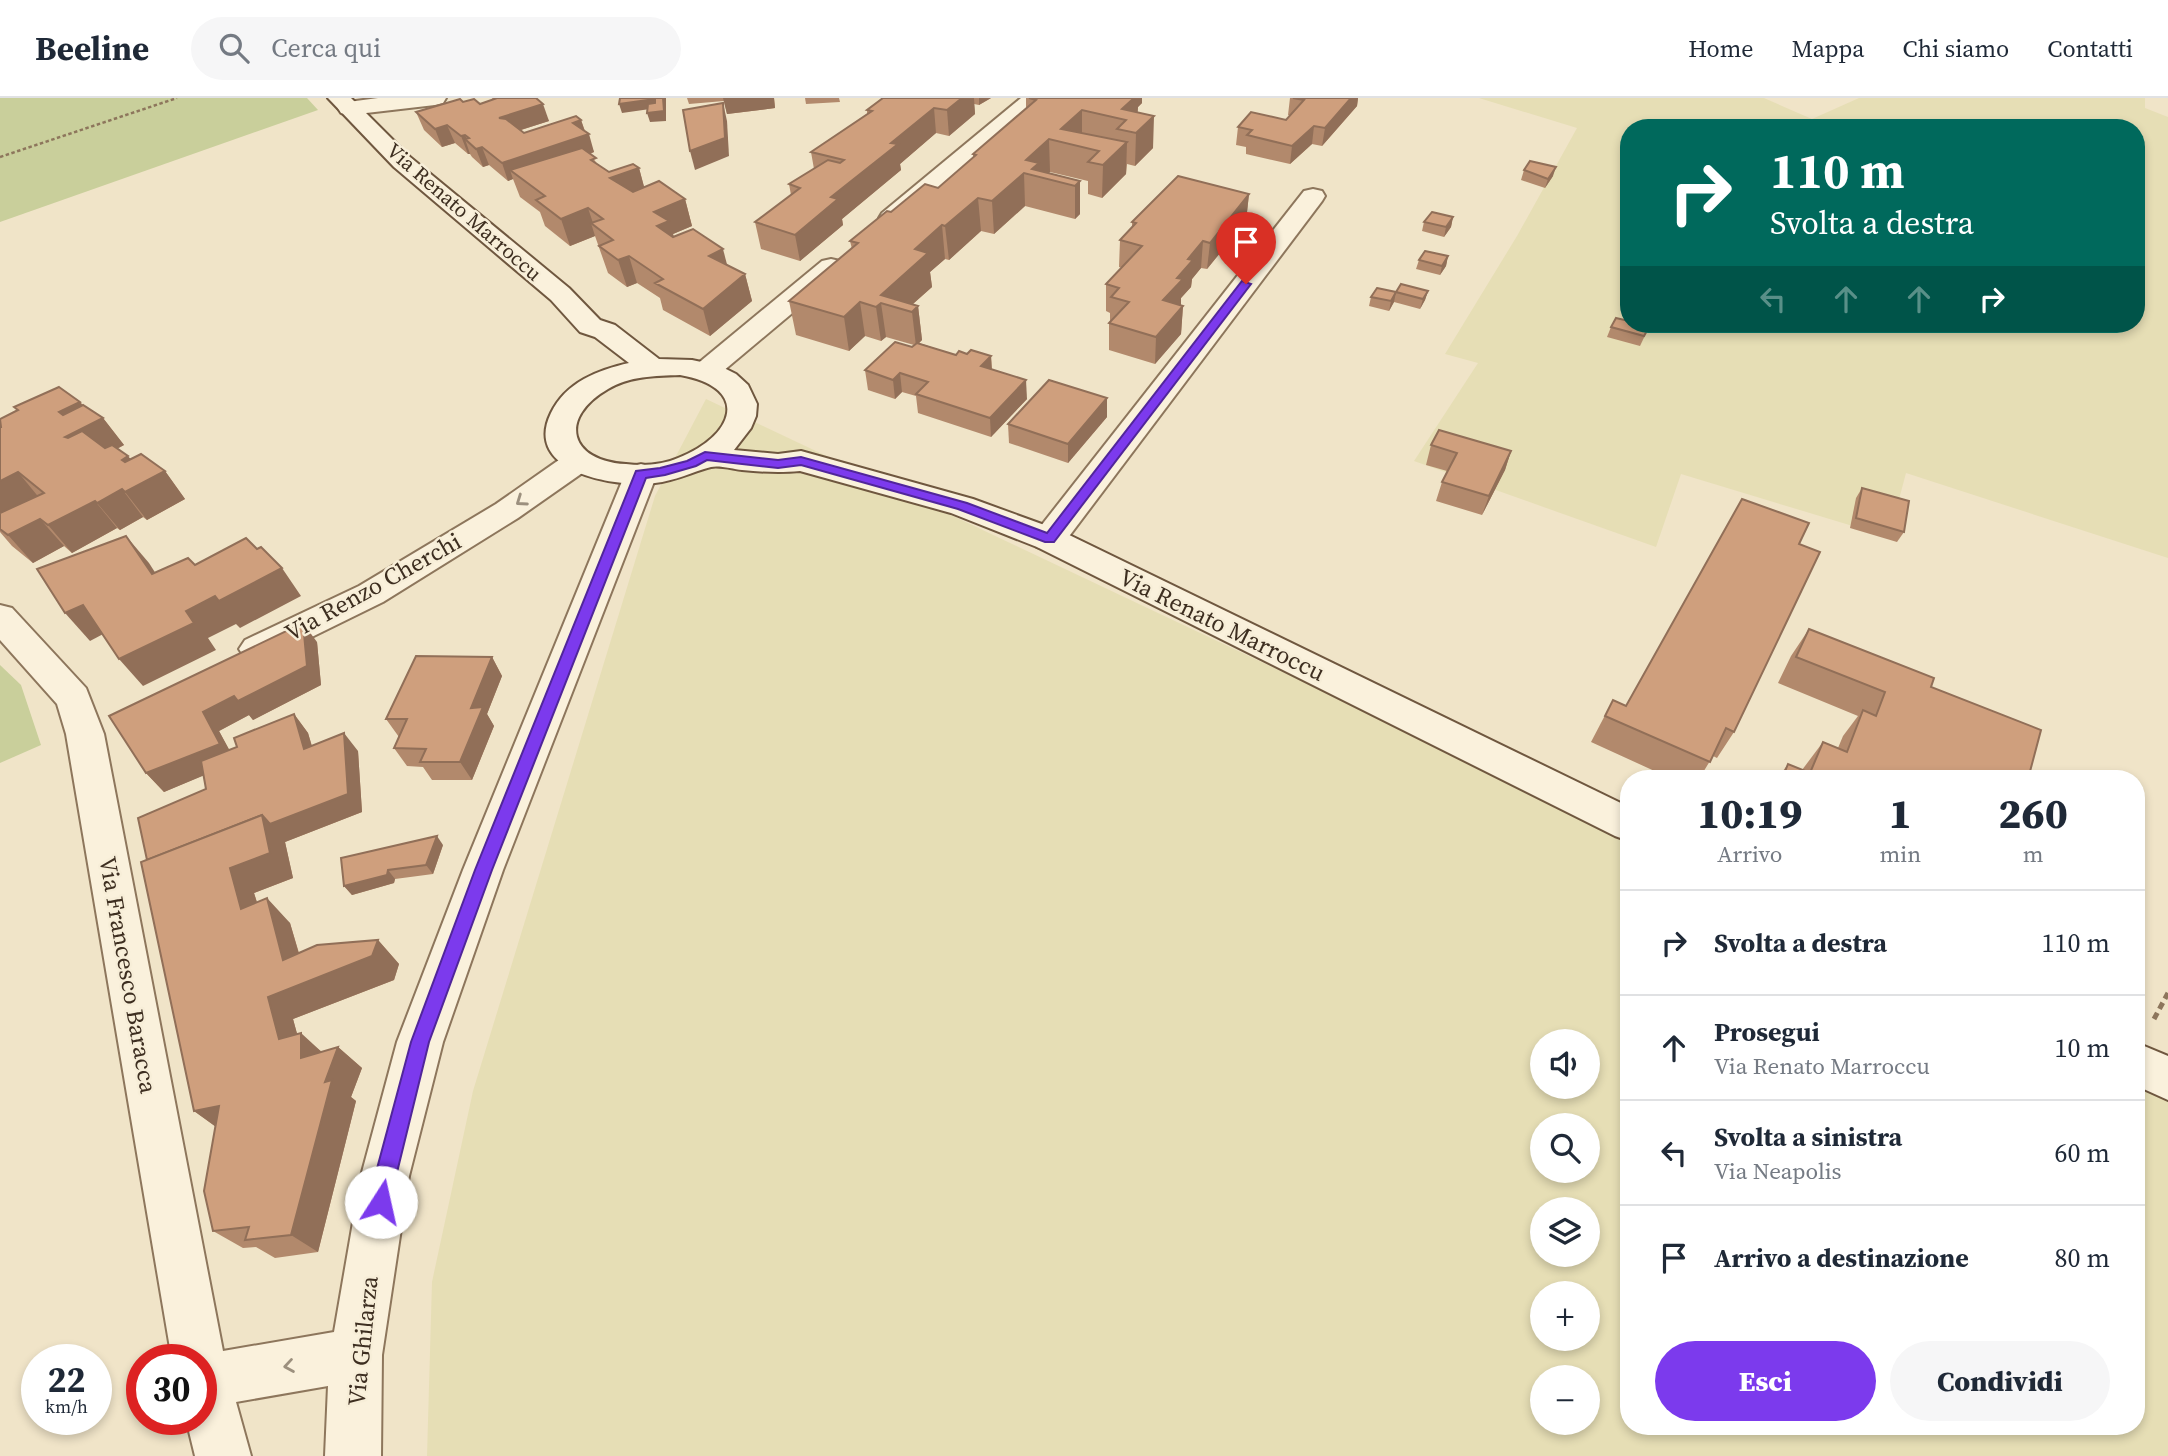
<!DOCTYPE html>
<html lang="it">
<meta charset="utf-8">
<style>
:root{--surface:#fff;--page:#f6f6f7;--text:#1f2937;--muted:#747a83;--line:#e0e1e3;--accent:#7c3aed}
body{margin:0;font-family:"Source Serif 4",serif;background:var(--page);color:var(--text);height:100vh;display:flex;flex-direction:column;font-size:26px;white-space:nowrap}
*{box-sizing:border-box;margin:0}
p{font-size:23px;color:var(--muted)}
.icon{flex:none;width:38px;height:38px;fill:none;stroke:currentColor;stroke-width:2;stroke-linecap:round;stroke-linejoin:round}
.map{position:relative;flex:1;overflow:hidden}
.sheet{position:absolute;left:1620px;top:672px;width:525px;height:665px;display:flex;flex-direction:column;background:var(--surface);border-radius:28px;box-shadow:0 4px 10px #0003}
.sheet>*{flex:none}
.top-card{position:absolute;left:1620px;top:21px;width:525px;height:214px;border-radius:28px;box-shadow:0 4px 10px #0003;background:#00695c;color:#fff;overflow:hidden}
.tools{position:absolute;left:1530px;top:931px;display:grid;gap:14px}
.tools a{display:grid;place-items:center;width:70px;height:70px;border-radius:50%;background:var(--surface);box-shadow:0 4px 10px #0003;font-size:35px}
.speed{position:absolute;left:21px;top:1246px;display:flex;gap:14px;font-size:35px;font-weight:700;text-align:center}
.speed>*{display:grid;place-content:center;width:91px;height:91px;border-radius:50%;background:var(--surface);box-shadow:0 4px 10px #0003;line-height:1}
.speed small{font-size:18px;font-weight:400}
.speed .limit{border:10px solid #d22;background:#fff;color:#111}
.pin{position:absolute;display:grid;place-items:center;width:60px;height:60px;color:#fff;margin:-72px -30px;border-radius:50% 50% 50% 0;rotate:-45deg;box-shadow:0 0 7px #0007}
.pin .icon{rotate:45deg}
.me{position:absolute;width:77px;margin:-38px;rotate:10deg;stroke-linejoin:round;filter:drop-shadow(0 0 5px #0008)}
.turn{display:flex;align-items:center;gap:24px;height:147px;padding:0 35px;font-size:32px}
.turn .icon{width:91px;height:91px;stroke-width:2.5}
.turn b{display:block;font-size:49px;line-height:60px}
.lanes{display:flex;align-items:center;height:66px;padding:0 35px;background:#0003;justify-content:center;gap:35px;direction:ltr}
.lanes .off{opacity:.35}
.eta{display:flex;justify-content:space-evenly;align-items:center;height:119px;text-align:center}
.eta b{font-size:42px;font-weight:800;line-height:49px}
.action{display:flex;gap:14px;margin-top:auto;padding:14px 35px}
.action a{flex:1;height:80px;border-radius:42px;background:var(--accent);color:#fff;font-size:28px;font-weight:800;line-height:80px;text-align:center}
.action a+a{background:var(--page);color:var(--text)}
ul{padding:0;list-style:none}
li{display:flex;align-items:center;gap:21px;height:105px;padding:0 35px;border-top:2px solid var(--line)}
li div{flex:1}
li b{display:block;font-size:26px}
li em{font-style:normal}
header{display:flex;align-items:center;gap:42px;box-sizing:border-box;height:98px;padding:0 35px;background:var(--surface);border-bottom:2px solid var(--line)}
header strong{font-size:33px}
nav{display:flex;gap:38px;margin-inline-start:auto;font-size:24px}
.search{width:490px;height:63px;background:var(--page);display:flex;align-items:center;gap:18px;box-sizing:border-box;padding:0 24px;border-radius:38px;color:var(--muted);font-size:26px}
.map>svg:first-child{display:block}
.farmland{fill:#e6deb5;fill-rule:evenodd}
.green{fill:#c9cf9b}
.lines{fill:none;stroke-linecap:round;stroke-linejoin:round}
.minor-casing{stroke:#8d765c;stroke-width:4}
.secondary-casing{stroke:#6f573f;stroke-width:4}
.path-far1{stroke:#8d765c;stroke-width:2.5;stroke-dasharray:3.5 2.5;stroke-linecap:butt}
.path{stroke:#8d765c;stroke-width:5;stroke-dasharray:7 4.5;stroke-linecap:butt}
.minor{fill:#faf1dc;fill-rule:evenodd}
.secondary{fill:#faf1dc;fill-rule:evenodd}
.wall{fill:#b2896c}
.shaded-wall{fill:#916f58}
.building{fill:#cf9f7d;stroke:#916f58;stroke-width:2}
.oneway{stroke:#9c907e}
.route{fill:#7c3aed;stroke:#51269a;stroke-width:2}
.labels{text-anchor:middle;stroke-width:5;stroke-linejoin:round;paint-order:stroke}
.far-street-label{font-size:21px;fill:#3d2e20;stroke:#f7eed8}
.street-label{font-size:24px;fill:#3d2e20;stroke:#f7eed8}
</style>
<header>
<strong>Beeline</strong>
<div class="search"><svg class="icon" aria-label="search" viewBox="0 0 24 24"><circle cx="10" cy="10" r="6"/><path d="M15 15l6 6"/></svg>Cerca qui</div>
<nav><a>Home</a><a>Mappa</a><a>Chi siamo</a><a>Contatti</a></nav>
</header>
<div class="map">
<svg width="2168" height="1358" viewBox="0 0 2168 1358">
<rect width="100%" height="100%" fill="#f0e4c8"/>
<g class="farmland">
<path d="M1479 0H1764L1812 21 1859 0H2145V10L2168 19V460L1906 375 1889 439 1681 376 1656 449 1414 363 1478 265 1445 256 1517 138 1577 30ZM1629 30H2137V226H1629Z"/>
<path d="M706 301 1629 738V1328H2137V978L2168 993V1358H427L432 1184 473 993 655 398ZM1542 943H1587V989H1542ZM1542 1027H1587V1073H1542ZM1542 1111H1587V1157H1542ZM1542 1195H1587V1241H1542ZM1542 1279H1587V1325H1542Z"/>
</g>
<g class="green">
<path d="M0 0H307L318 12 0 124Z"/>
<path d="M0 567 21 587 41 647 0 665Z"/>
</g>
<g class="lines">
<defs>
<g id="minor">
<path d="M378 0H446L443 5 435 7 349 17 341 15 338 10 341 5Z"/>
<path d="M1021 0H1045L900 125 891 127 882 125 879 120 882 115Z"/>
<path d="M1313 91 1322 93 1325 98 1322 103 1061 449 1049 452 1037 449 1033 441 1037 433 1304 93Z"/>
<path d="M831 161 840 163 844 169 840 175 716 279 706 282 696 279 692 273 696 267 822 163Z"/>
<path d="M577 354 588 357 592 364 588 371 518 420 383 504 269 560 257 564 245 560 239 551 245 542 359 488 496 406 566 357Z"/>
<path d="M641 366 652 369 657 376 503 772 443 944 409 1078 382 1257 381 1358H325L328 1288 236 1304 251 1358H195L186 1321H201V1262H172L66 636 57 606 0 542V507L12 510 86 590 104 636 223 1253 334 1234 361 1078 397 944 463 772 625 376 630 369Z"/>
</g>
<g id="secondary">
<path d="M328 0H351L410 59 569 190 600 222 615 227 659 261 692 262 720 268 736 276 748 287 757 306 756 318 751 330 734 352 778 356 801 353 973 401 1061 433 1629 709V743L1615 738 1037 449 951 415 800 373C780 375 762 374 742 372 733 371 719 367 711 369 692 374 675 383 655 385 615 390 522 374 551 315 566 284 598 272 629 265L595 239 580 234 551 202 394 69ZM680 277C753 290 733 339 678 360 662 367 643 368 626 366 569 363 558 320 608 291 629 278 655 278 680 277Z"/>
<path d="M2137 945 2168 958V1002L2137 988Z"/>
</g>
</defs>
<use href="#minor" class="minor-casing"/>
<use href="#secondary" class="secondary-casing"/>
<path class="path-far1" d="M0 59 177 0"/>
<path class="path" d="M2154 921 2168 895"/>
<use href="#minor" class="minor"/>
<use href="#secondary" class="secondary"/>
</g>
<g class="wall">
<path d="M492 0H536L549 23 521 32 524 35 581 22 585 33 594 54 590 56 598 67 609 74 639 70 644 89 685 101 692 128 673 136 674 139 745 176 752 203 710 238 663 212 660 200 637 185 627 189 608 175 595 138 570 148 545 128 540 114 520 99 513 81 508 83 489 67 483 69 472 59 470 56H468L455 45 442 49 424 32 416 14 463 4 480 6 493 2Z"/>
<path d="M687 0H774L775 10 727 16 724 3 689 6Z"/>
<path d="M805 0H839L840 4 806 6Z"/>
<path d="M881 0H991L979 7 974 6 975 16 949 38 936 35 900 66 901 72 842 121 843 127 800 163 761 151 755 124 791 97 789 86 814 71 811 54 867 16V12L881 1Z"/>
<path d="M1026 0H1142V5L1138 9 1137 14 1153 50 1135 68 1127 66 1126 76 1102 100 1088 96V83L1050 74 1048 75 1080 83V116L1075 121 1025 108 994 136 981 133 949 162 945 161 930 174 932 189 913 206 918 208 922 242 919 245 956 257 967 256 991 258 992 271 1027 301 991 339 918 315 916 298 902 294 895 301 868 292 865 272 914 247 886 239 881 243 865 238 849 253 796 237 789 203 852 151 850 143 891 114 938 90 973 60V56L1026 10Z"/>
<path d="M1290 0H1358L1357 8 1322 48 1312 46 1290 66 1246 56V49L1236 47 1238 29 1286 22 1290 18 1288 17Z"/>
<path d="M1524 72 1553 78 1545 90 1521 82Z"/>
<path d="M1249 96 1246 123 1207 171 1201 170 1192 181 1191 189 1181 200V208H1183L1181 236 1155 266 1109 252V225L1110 223V215L1106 213V186L1122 170 1119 169 1120 142 1132 129V124Z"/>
<path d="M1453 119 1451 129 1444 139 1422 133 1424 124Z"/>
<path d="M1448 158 1446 168 1440 177 1416 171 1419 162Z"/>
<path d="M1428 193 1425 202 1420 211 1394 204 1389 213 1369 208 1371 199 1396 194Z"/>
<path d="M1611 229H1649L1640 248 1607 239Z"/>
<path d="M1107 300V319L1068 365 1009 345 1008 326Z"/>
<path d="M80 304 83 307 103 320 124 347 117 351 131 361 165 373 185 401 147 422 143 419 120 432 117 430 72 455 64 448 33 465 12 448 0 434V321L17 313 14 309Z"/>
<path d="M1431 347 1511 353 1505 372 1482 417 1436 403 1442 384 1447 373 1426 367Z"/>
<path d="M1862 390 1904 434 1897 444 1850 430 1856 400Z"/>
<path d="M1799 446 1734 634 1717 660 1713 658 1699 681H1672L1591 644 1613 602 1626 608Z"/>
<path d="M1809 531 1931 589 2028 681H1777L1788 666 1802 672 1823 644 1838 650 1843 638 1858 618 1778 585 1791 558Z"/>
<path d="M317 544 321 587 253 622 249 617 219 633 229 652 237 649 294 616 308 635 312 648 358 653 362 714 285 744 293 780 254 795 257 804 290 825 299 855 378 842 399 866 394 882 293 921 297 936 322 954 338 949 362 970 351 999 356 1003 318 1154 275 1160 256 1149 243 1150 213 1133 215 1028 194 1013 147 762 206 691 204 677 164 694 146 675Z"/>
<path d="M492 559 502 578 487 616 494 628 472 682H432L423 669 407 668 394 650 399 639 386 621Z"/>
<path d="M443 747 433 776 395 781 394 785 352 797 344 788Z"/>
</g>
<g class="shaded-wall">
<path d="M663 0H666V23L650 24 647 15Z"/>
<path d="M723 0H774L775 10 727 16Z"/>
<path d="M962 0H974L975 16 949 38 947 12Z"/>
<path d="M979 0H991L979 7Z"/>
<path d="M1122 0H1142V5L1138 9 1137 28 1126 22 1121 21Z"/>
<path d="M1351 0H1358L1357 8 1322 48 1325 30Z"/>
<path d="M655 1 657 10 622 15 619 6Z"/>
<path d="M723 5 727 23 729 58 695 72 690 53Z"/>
<path d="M543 6 549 23 505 37 499 20Z"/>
<path d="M934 10 936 35 900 66 901 72 842 121 843 127 800 163 795 137 831 99 891 45Z"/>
<path d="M1082 12V44L1061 31Z"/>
<path d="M1154 18 1153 50 1135 68 1136 35Z"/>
<path d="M581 22 586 37 589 36 594 54 520 79 510 72 513 81 508 83 502 65 573 25Z"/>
<path d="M447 27 455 45 442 49 435 31Z"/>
<path d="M1314 28 1312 46 1290 66 1292 48Z"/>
<path d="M465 37 468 44 465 41 470 56H468L461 38Z"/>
<path d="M1049 41 1050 74 1043 80 1026 76V62Z"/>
<path d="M1127 44 1126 76 1102 100 1103 67Z"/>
<path d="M482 49 489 67 483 69 476 51Z"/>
<path d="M1556 69 1553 78 1545 90 1548 81Z"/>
<path d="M639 70 646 96 618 106 610 80Z"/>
<path d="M1024 75 1025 108 994 136 992 103Z"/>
<path d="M1080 83V116L1075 121V88Z"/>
<path d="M1249 96 1246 123 1207 171 1210 145Z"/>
<path d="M978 100 981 133 949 162 945 128Z"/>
<path d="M685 101 692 128 673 136 677 150 657 128 654 114Z"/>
<path d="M588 110 594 128 591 125 595 138 570 148 561 121Z"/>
<path d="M1453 119 1451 129 1444 139 1446 129Z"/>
<path d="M942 127 945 161 930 174 932 189 906 212 881 197 915 151Z"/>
<path d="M1203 143 1201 170 1192 181 1191 189 1181 200V208L1163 202 1188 161Z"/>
<path d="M723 151 730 178 709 158Z"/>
<path d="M629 158 637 185 627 189 618 162Z"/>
<path d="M1448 158 1446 168 1440 177 1442 168Z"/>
<path d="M745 176 752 203 710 238 703 211Z"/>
<path d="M1428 193 1425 202 1420 211 1423 201Z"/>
<path d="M1396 194 1394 204 1389 213 1391 203Z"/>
<path d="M860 204 865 238 849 253 844 219Z"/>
<path d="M881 205 886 239 881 243 876 209Z"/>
<path d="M918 208 922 242 916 248 912 214Z"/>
<path d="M1183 208 1181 236 1155 266 1156 239Z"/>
<path d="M991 258 992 278 981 268Z"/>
<path d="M900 275 902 294 895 301 893 282Z"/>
<path d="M1026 282 1027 301 991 339 990 320Z"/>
<path d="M1107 300V319L1068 365V346Z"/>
<path d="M80 304 95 324 103 320 124 347 87 366 65 339 59 314Z"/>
<path d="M1511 353 1505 372 1482 417 1489 398Z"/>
<path d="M128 358 147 383 165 373 185 401 147 422 125 394 122 362Z"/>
<path d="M18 374 41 402 0 427V383Z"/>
<path d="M122 391 143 419 120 432 97 405Z"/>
<path d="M95 403 117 430 72 455 48 427Z"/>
<path d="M40 421 64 448 33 465 8 437Z"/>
<path d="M126 438 149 465 174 504 152 476Z"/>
<path d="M282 470 301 498 240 530 236 526 208 540 216 552 143 588 119 561 186 513 215 498Z"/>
<path d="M83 507 107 534 90 543 65 515Z"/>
<path d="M303 525 317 544 321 587 253 622 249 617 219 633 236 664 164 694 146 675 203 614Z"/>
<path d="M492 559 502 578 487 616 494 628 472 682 460 664 471 610Z"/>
<path d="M294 616 308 635 318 670 304 651Z"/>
<path d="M344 635 358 653 362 714 285 744 293 780 254 795 266 835 241 811 230 770 262 717Z"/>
<path d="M437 738 443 747 433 776 426 767Z"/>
<path d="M388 772 395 781 394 785 352 797 344 788Z"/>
<path d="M267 800 290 825 307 884 378 842 399 866 394 882 293 921 301 950V935L325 957 338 949 362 970 351 999 356 1003 318 1154 291 1137 279 941 268 899 283 862Z"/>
<path d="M219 1008 223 1034 194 1013Z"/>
</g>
<g class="building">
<path d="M497 0H536L543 6 499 20 506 21 524 35 576 18 581 22 573 25 589 36 502 65 482 49 476 51 465 41 469 40 465 37 461 38 447 27 435 31 416 14 460 1 463 4 474 1 480 6Z"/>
<path d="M620 0H663L664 13 647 15 648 6 655 5V1L619 6Z"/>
<path d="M883 0H962L947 12 934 10 891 45 898 46 831 99 838 101 795 137 755 124 800 90 789 86 828 62 840 65 844 62 811 54 872 13 867 12Z"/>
<path d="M1029 0H1134L1122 11 1154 18 1136 35 1117 31 1126 22 1082 12 1061 31 1127 44 1103 67 1088 64 1099 53 1049 41 1026 62 1039 65 1032 71 1080 83 1075 88 1024 75 992 103 978 100 945 128 942 127 915 151 928 155 881 197 918 208 912 214 881 205 876 209 860 204 844 219 789 203 858 145 850 143 887 113 891 114 925 86 938 90 976 57 973 56 1036 2Z"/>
<path d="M1293 0H1351L1325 30 1314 28 1292 48 1247 37 1252 32 1238 29 1251 14 1286 22 1304 2Z"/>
<path d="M723 5 725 40 690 53 683 12Z"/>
<path d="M582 50 596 60 591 62 609 74 633 66 639 70 610 80 633 94 659 83 685 101 654 114 669 123 657 128 673 139 693 131 723 151 709 158 745 176 703 211 655 185 663 181 629 158 618 162 599 148 613 142 591 125 603 121 588 110 561 121 536 102 545 98 510 72Z"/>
<path d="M1530 63 1556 69 1548 81 1524 72Z"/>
<path d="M1178 78 1249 96 1210 145 1203 143 1188 161 1193 162 1177 180 1183 181 1163 202 1183 208 1156 239 1109 225 1129 204 1111 199 1119 190 1106 186 1142 148 1120 142 1136 125 1132 124Z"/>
<path d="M1432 114 1453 119 1446 129 1424 124Z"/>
<path d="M1425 153 1448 158 1442 168 1419 162Z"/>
<path d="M1401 186 1428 193 1423 201 1396 194Z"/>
<path d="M1377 190 1396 194 1391 203 1371 199Z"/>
<path d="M1616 220 1629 223V226H1637L1649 229 1644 238 1611 229Z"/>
<path d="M895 244 912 249 917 245 956 257 959 253 967 256 971 252 991 258 981 268 1026 282 990 320 916 296 928 284 900 275 893 282 865 272Z"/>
<path d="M1049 282 1107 300 1068 346 1008 326Z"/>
<path d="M59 289 80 304 59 314 63 317 83 307 103 320 65 339 68 340 82 333 105 350 112 347 128 358 122 362 125 364 141 356 165 373 125 394 122 391 97 405 95 403 48 427 40 421 8 437 0 431V415L44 395 18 374 0 383V329H1L0 321 18 312 14 309Z"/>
<path d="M1439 332 1511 353 1489 398 1442 384 1457 355 1431 347Z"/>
<path d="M1862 390 1909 403 1904 434 1856 420Z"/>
<path d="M1742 401 1809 425 1799 446 1820 454 1734 634 1726 630 1710 664 1605 618 1613 602 1626 608Z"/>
<path d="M126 438 152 476 188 460 195 467 246 440 257 451 261 449 282 470 219 503 215 498 186 513 194 525 119 561 83 507 65 515 37 471Z"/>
<path d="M303 525 307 568 238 603 234 598 203 614 220 646 146 675 109 618Z"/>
<path d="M1809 531 1934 580 1931 589 2041 632 2028 681H1782L1788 666 1810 675 1823 644 1847 654 1863 612 1876 618 1885 594 1796 559Z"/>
<path d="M416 558 492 559 471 610 483 609 460 664H420L426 651 394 650 407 621H386Z"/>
<path d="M294 616 304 651 344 635 348 696 270 726 262 717 147 762 138 720 206 691 201 663 237 649 234 640Z"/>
<path d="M262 717 270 755 230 770 241 811 267 800 283 862 317 847 378 842 372 858 268 899 279 941 301 935V960L338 949 325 984 332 982 291 1137 245 1142 249 1129 213 1133 204 1093 219 1008 194 1013 141 764Z"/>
<path d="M437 738 426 767 388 772 387 777 344 788 341 760Z"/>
</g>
<defs><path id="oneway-chevron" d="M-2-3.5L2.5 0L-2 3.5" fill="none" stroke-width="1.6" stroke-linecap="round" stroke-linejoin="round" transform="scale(1.75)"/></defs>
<g class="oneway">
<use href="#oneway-chevron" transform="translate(521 403) rotate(145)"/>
<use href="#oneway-chevron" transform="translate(289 1268) rotate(171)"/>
</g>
<path class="route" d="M1242 183 1251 186 1054 444H1045L958 411 801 367 778 370 707 362 696 368 665 377 646 380 492 772 429 944 388 1111 381 1114 374 1111 371 1104 375 1078 411 944 475 772 636 373 660 370 687 363 705 354 778 362 801 359 967 405 1047 435Z"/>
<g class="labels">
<g class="far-street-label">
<text transform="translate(464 114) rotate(41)" y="7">Via Renato Marroccu</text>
</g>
<g class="street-label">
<text transform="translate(373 489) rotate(-29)" y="8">Via Renzo Cherchi</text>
<text transform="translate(1222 527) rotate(26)" y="8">Via Renato Marroccu</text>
<text transform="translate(128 877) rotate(80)" y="8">Via Francesco Baracca</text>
<text transform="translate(363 1243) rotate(-84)" y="8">Via Ghilarza</text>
</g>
</g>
</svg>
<div class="tools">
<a><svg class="icon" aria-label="sound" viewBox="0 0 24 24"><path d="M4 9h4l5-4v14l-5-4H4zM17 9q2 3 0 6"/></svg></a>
<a><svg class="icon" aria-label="search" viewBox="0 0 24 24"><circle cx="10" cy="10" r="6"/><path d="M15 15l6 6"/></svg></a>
<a><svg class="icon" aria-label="layers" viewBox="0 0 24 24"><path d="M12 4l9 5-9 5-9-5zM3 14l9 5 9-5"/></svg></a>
<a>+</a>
<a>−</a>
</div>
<div class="speed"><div>22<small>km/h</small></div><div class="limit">30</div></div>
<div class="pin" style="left:1246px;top:186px;background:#d93025"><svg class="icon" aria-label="arrive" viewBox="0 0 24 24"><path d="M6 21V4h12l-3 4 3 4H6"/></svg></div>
<svg class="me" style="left:381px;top:1104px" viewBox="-20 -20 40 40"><circle r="19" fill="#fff"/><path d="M0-13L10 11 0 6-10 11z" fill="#7c3aed"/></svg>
<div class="top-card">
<div class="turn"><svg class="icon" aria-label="right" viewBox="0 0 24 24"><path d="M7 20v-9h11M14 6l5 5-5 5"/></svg><div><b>110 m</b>Svolta a destra</div></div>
<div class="lanes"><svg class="icon off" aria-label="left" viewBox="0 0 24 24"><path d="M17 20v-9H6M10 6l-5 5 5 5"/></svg><svg class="icon off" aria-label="ahead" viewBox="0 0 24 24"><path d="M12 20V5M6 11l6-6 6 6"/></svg><svg class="icon off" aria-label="ahead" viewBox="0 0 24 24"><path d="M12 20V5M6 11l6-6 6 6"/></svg><svg class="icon" aria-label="right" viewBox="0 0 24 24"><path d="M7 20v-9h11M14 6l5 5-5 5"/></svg></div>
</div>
<section class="sheet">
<div class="eta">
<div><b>10:19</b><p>Arrivo</p></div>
<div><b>1</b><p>min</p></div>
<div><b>260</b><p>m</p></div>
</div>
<ul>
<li><svg class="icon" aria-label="right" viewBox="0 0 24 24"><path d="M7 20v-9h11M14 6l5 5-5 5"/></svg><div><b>Svolta a destra</b></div><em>110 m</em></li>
<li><svg class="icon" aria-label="ahead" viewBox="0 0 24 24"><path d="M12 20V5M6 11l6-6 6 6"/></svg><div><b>Prosegui</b><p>Via Renato Marroccu</p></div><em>10 m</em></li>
<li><svg class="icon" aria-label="left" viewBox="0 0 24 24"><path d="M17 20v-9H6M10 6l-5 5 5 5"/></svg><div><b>Svolta a sinistra</b><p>Via Neapolis</p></div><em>60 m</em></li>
<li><svg class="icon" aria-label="arrive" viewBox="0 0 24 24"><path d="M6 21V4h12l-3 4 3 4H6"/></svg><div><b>Arrivo a destinazione</b></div><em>80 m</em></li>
</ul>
<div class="action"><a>Esci</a><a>Condividi</a></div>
</section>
</div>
